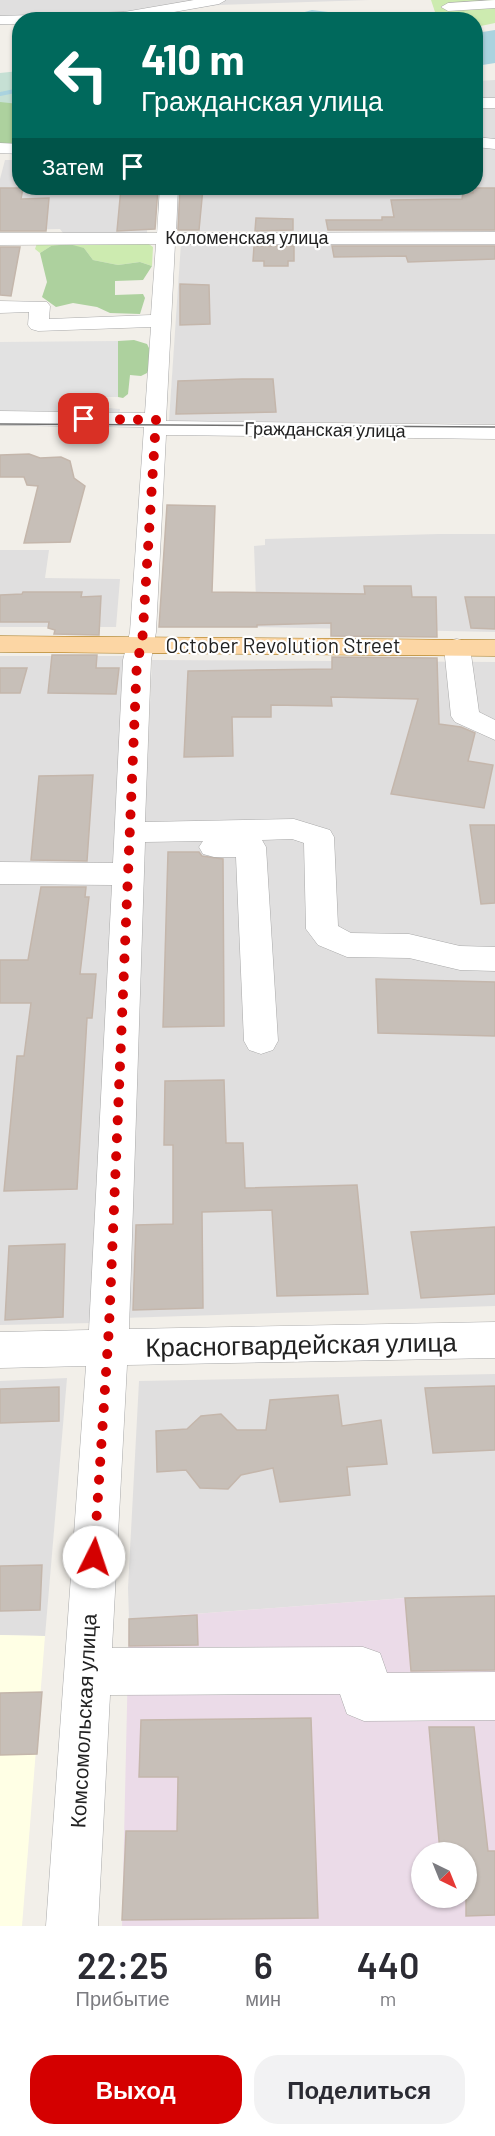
<!DOCTYPE html>
<html lang="ru">
<meta charset="utf-8">
<style>
:root{--surface:#fff;--page:#f2f2f3;--text:#2b2b33;--muted:#7c7c81;--accent:#d40000}
body{margin:0;font-family:Barlow,sans-serif;background:var(--page);color:var(--text);height:100vh;display:flex;flex-direction:column;font-size:22px;white-space:nowrap}
*{box-sizing:border-box;margin:0}
p{font-size:20px;color:var(--muted)}
.icon{flex:none;width:33px;height:33px;fill:none;stroke:currentColor;stroke-width:2;stroke-linecap:round;stroke-linejoin:round}
.map{position:relative;height:1926px;overflow:hidden}
.panel{display:flex;flex-direction:column;background:var(--surface);flex:1}
.panel>*{flex:none}
.top-card{position:absolute;left:12px;top:12px;width:471px;height:183px;border-radius:24px;box-shadow:0 2px 4px #0004;background:#00695c;color:#fff;overflow:hidden}
.needle{width:39px;rotate:137deg}
.tools{position:absolute;left:411px;top:1842px;display:grid;gap:12px}
.tools a{display:grid;place-items:center;width:66px;height:66px;border-radius:50%;background:var(--surface);box-shadow:0 2px 4px #0004;font-size:30px}
.pin{position:absolute;display:grid;place-items:center;width:51px;height:51px;color:#fff;margin:-26px;border-radius:12px;box-shadow:0 3px 9px #0006}
.me{position:absolute;width:66px;margin:-33px;rotate:4deg;stroke-linejoin:round;filter:drop-shadow(0 0 4px #0008)}
.turn{display:flex;align-items:center;gap:21px;height:126px;padding:0 30px;font-size:27px}
.turn .icon{width:78px;height:78px;stroke-width:2.5}
.turn b{display:block;font-size:42px;line-height:51px}
.then{display:flex;align-items:center;height:57px;padding:0 30px;background:#0003;gap:12px;font-size:22px}
.eta{display:flex;justify-content:space-evenly;align-items:center;height:102px;text-align:center}
.eta b{font-size:36px;font-weight:600;line-height:42px}
.primary-button{display:flex;gap:12px;margin-top:auto;padding:12px 30px}
.primary-button a{flex:1;height:69px;border-radius:24px;background:var(--accent);color:#fff;font-size:24px;font-weight:600;line-height:69px;text-align:center}
.primary-button a+a{background:var(--page);color:var(--text)}
.map>svg:first-child{display:block}
.residential{fill:#e0dfdf}
.industrial{fill:#ebdbe8;fill-rule:evenodd}
.education{fill:#ffffe5}
.grass{fill:#cdebb0}
.forest{fill:#add19e}
.wetland{fill:#c6e0d4}
.parking{fill:#e2e2e2}
.water{fill:#aad3df}
.lines{fill:none;stroke-linecap:round;stroke-linejoin:round}
.stream{stroke:#aad3df;stroke-width:4}
.building{fill:#c7bfb8;stroke:#c4b6ab;stroke-width:1.5}
.minor-casing{stroke:#a9a9a9;stroke-width:1}
.major-casing{stroke:#a06b00;stroke-width:1}
.minor{fill:#fff;fill-rule:evenodd}
.major{fill:#fcd6a4;fill-rule:evenodd}
.tram{stroke:#707070;stroke-width:1.5}
.route{stroke:#d40000;stroke-width:10;stroke-dasharray:0 18}
.labels{text-anchor:middle;stroke-width:4.5;stroke-linejoin:round;paint-order:stroke}
.far-street-label{font-size:18px;fill:#222;stroke:#fff}
.street-label{font-size:21px;fill:#222;stroke:#fff}
.near-street-label{font-size:26px;fill:#222;stroke:#fff}
</style>
<div class="map">
<svg width="495" height="1926" viewBox="0 0 495 1926">
<rect width="100%" height="100%" fill="#f2efe9"/>
<g class="residential">
<path d="M0 0H370L218 5 125 19 20 20 19 24 0 25Z"/>
<path d="M495 80V99H476V81Z"/>
<path d="M476 107H495V232L172 231 178 204 179 188H476Z"/>
<path d="M5 160H19L20 188H148L147 234 63 233 60 229 0 230V179Z"/>
<path d="M495 242V424L169 421 181 243Z"/>
<path d="M438 534H495V632L257 627 254 546 265 545V539Z"/>
<path d="M0 550H49L45 578 120 579 116 627H0Z"/>
<path d="M0 656H128L93 1323 0 1325Z"/>
<path d="M152 660 495 662V1306L122 1318Z"/>
<path d="M495 1374V1596L405 1598 129 1619 128 1588 139 1381Z"/>
<path d="M67 1378 45 1636 0 1635V1381Z"/>
</g>
<path class="industrial" d="M495 1596V1926H122L129 1619 405 1598ZM422 1852H466V1898H422Z"/>
<path class="education" d="M0 1635 45 1636 22 1926H0Z"/>
<g class="grass">
<path d="M431 0H495V23L476 27V20L442 19 437 18Z"/>
<path d="M146 242 153 247 152 266 140 262 118 265 93 260 84 248 51 246 40 253 35 249 37 243Z"/>
</g>
<g class="forest">
<path d="M6 101 19 104V146L0 144V102Z"/>
<path d="M69 244 84 248 93 260 118 265 140 262 152 266 143 280 115 281V295L143 294 145 298 140 314 110 313 97 307 73 303 56 307 42 297 47 282 40 253 51 246Z"/>
<path d="M134 340 147 344 154 358 147 373 141 376 130 375 128 394 123 398 118 397V341Z"/>
</g>
<path class="wetland" d="M19 71V104L0 102V73Z"/>
<path class="parking" d="M118 341V397H99L97 407 120 409 119 415 0 414V342Z"/>
<g class="water">
<path d="M312 10 336 13 348 19H236C250 16 265 12 279 19Z"/>
<path d="M495 30V63L476 66V33Z"/>
</g>
<g class="lines">
<path class="stream" d="M0 94 20 90"/>
</g>
<g class="building">
<path d="M0 188H23L21 199 49 198 46 231H0Z"/>
<path d="M121 188H158L155 229 117 231Z"/>
<path d="M180 188H203L199 230H178Z"/>
<path d="M473 188H495V230H328L326 220H382V217H394L391 200 462 199 463 192 473 193Z"/>
<path d="M256 218 293 219V230L255 231Z"/>
<path d="M254 246H294V261H288V266H264V261H253Z"/>
<path d="M332 246H495V259L408 262 406 256 334 257Z"/>
<path d="M0 247H20L11 296 0 295Z"/>
<path d="M180 284 209 285 210 324 180 325Z"/>
<path d="M242 379H273L276 412 176 414 178 381Z"/>
<path d="M29 454 40 458 61 457 70 461 74 478 85 486 70 542 24 543 38 486 27 485 24 477H0V455Z"/>
<path d="M167 505 215 506 212 592 365 594 364 586H411L412 597H436L437 637 331 636V623L257 625V627H159Z"/>
<path d="M23 592H82L81 597 101 596 99 635 54 634 55 630 48 628 49 622H0V595L22 594Z"/>
<path d="M465 597H495V629L471 628Z"/>
<path d="M52 655H97L96 668H119L116 694 48 693Z"/>
<path d="M332 657 437 658 439 724 461 727 475 733 468 761 493 765 484 808 391 794 418 699 331 697 332 706 271 705V717H232L233 756 184 757 188 671 332 669Z"/>
<path d="M0 668H27L20 693H0Z"/>
<path d="M93 775 87 861 31 860 39 776Z"/>
<path d="M470 825H495V903L481 904Z"/>
<path d="M168 852H199L202 856 223 859 224 1026 163 1027Z"/>
<path d="M41 887H86L85 897H89L80 974H96L92 1018H87L77 1189 4 1191 17 1056H24L31 1003H0V960H28Z"/>
<path d="M376 979 495 982V1036L378 1033Z"/>
<path d="M224 1080 226 1143H243L245 1188 357 1185 368 1294 277 1296 272 1210 202 1212 203 1308 133 1310 136 1225 173 1224V1145H164L165 1081Z"/>
<path d="M495 1227V1294L421 1298 411 1232Z"/>
<path d="M65 1244 63 1317 5 1320 9 1246Z"/>
<path d="M495 1386V1450L433 1453 425 1388Z"/>
<path d="M59 1387V1421L0 1423V1389Z"/>
<path d="M338 1395 342 1426 381 1420 387 1464 347 1467 350 1495 280 1502 273 1468 241 1475 228 1489 200 1488 186 1470 157 1472 156 1431 187 1429 201 1416 221 1414 237 1430H266L270 1400Z"/>
<path d="M42 1565 40 1610 0 1611V1566Z"/>
<path d="M495 1596V1670L411 1671 405 1598Z"/>
<path d="M197 1615 198 1645 129 1646V1619Z"/>
<path d="M42 1692 37 1754 0 1755V1693Z"/>
<path d="M311 1718 318 1918 122 1920 126 1831H177L178 1777H139L141 1720Z"/>
<path d="M429 1727H474L488 1851H495V1915L466 1916V1852H440Z"/>
</g>
<g class="lines">
<defs>
<g id="minor">
<path d="M194 0H226L219 4 129 20H20V24H0V16L124 12Z"/>
<path d="M495 0V8L448 11 441 7 448 3Z"/>
<rect x="476" y="98" width="19" height="10"/>
<path d="M476 137 495 139V149L476 147Z"/>
<path d="M0 143 20 144V154L0 153Z"/>
<path d="M160 188H178L176 233 495 232V244H175L166 421 495 425V439L166 435 156 632 151 660 145 822 294 819 330 830 334 837 338 926 351 933 409 934 460 946 495 947V971L460 970 409 958 347 957 318 945 306 929 304 843 292 839 262 840 266 847 278 1041 273 1050 261 1054 249 1050 244 1041 236 857H214L203 854 199 847 203 841 145 842 129 1329 495 1322V1358L127 1365 112 1648 363 1647 380 1653 387 1673 495 1672V1720L364 1721 347 1714 340 1694 110 1695 98 1926H46L86 1366 0 1368V1332L89 1330 112 885 0 884V862L113 863 123 660 130 632 144 427 0 425V411L145 413 151 327 38 331 31 329 28 325 29 312 0 313V301L47 302 50 306 49 319 151 315 156 244 0 245V233H157Z"/>
<path d="M457 639 466 641 470 647 479 712 495 720V740L455 722 451 716 444 647 448 641Z"/>
</g>
<path id="major" d="M0 636 495 640V656L0 652Z"/>
</defs>
<use href="#minor" class="minor-casing"/>
<use href="#major" class="major-casing"/>
<use href="#minor" class="minor"/>
<use href="#major" class="major"/>
<path class="tram" d="M0 424 495 427"/>
</g>
<g class="lines">
<path class="route" d="M84 419 156 420 142 645 137 660 109 1327 94 1557"/>
</g>
<g class="labels">
<g class="far-street-label">
<text x="247" y="244">Коломенская улица</text>
<text transform="translate(325 430) rotate(1)" y="6">Гражданская улица</text>
</g>
<g class="street-label">
<text x="283" y="653">October Revolution Street</text>
<text transform="translate(84 1721) rotate(-87)" y="7">Комсомольская улица</text>
</g>
<g class="near-street-label">
<text transform="translate(301 1345) rotate(-1)" y="9">Красногвардейская улица</text>
</g>
</g>
</svg>
<div class="tools">
<a><svg class="needle" viewBox="-14 -14 28 28"><path d="M0-13l5 13h-10z" fill="#e53935"/><path d="M0 13l5-13h-10z" fill="#7c7c81"/></svg></a>
</div>
<div class="pin" style="left:84px;top:419px;background:#d93025"><svg class="icon" aria-label="arrive" viewBox="0 0 24 24"><path d="M6 21V4h12l-3 4 3 4H6"/></svg></div>
<svg class="me" style="left:94px;top:1557px" viewBox="-20 -20 40 40"><circle r="19" fill="#fff"/><path d="M0-13L10 11 0 6-10 11z" fill="#d40000"/></svg>
<div class="top-card">
<div class="turn"><svg class="icon" aria-label="left" viewBox="0 0 24 24"><path d="M17 20v-9H6M10 6l-5 5 5 5"/></svg><div><b>410 m</b>Гражданская улица</div></div>
<div class="then">Затем<svg class="icon" aria-label="arrive" viewBox="0 0 24 24"><path d="M6 21V4h12l-3 4 3 4H6"/></svg></div>
</div>
</div>
<section class="panel">
<div class="eta">
<div><b>22:25</b><p>Прибытие</p></div>
<div><b>6</b><p>мин</p></div>
<div><b>440</b><p>m</p></div>
</div>
<div class="primary-button"><a>Выход</a><a>Поделиться</a></div>
</section>
